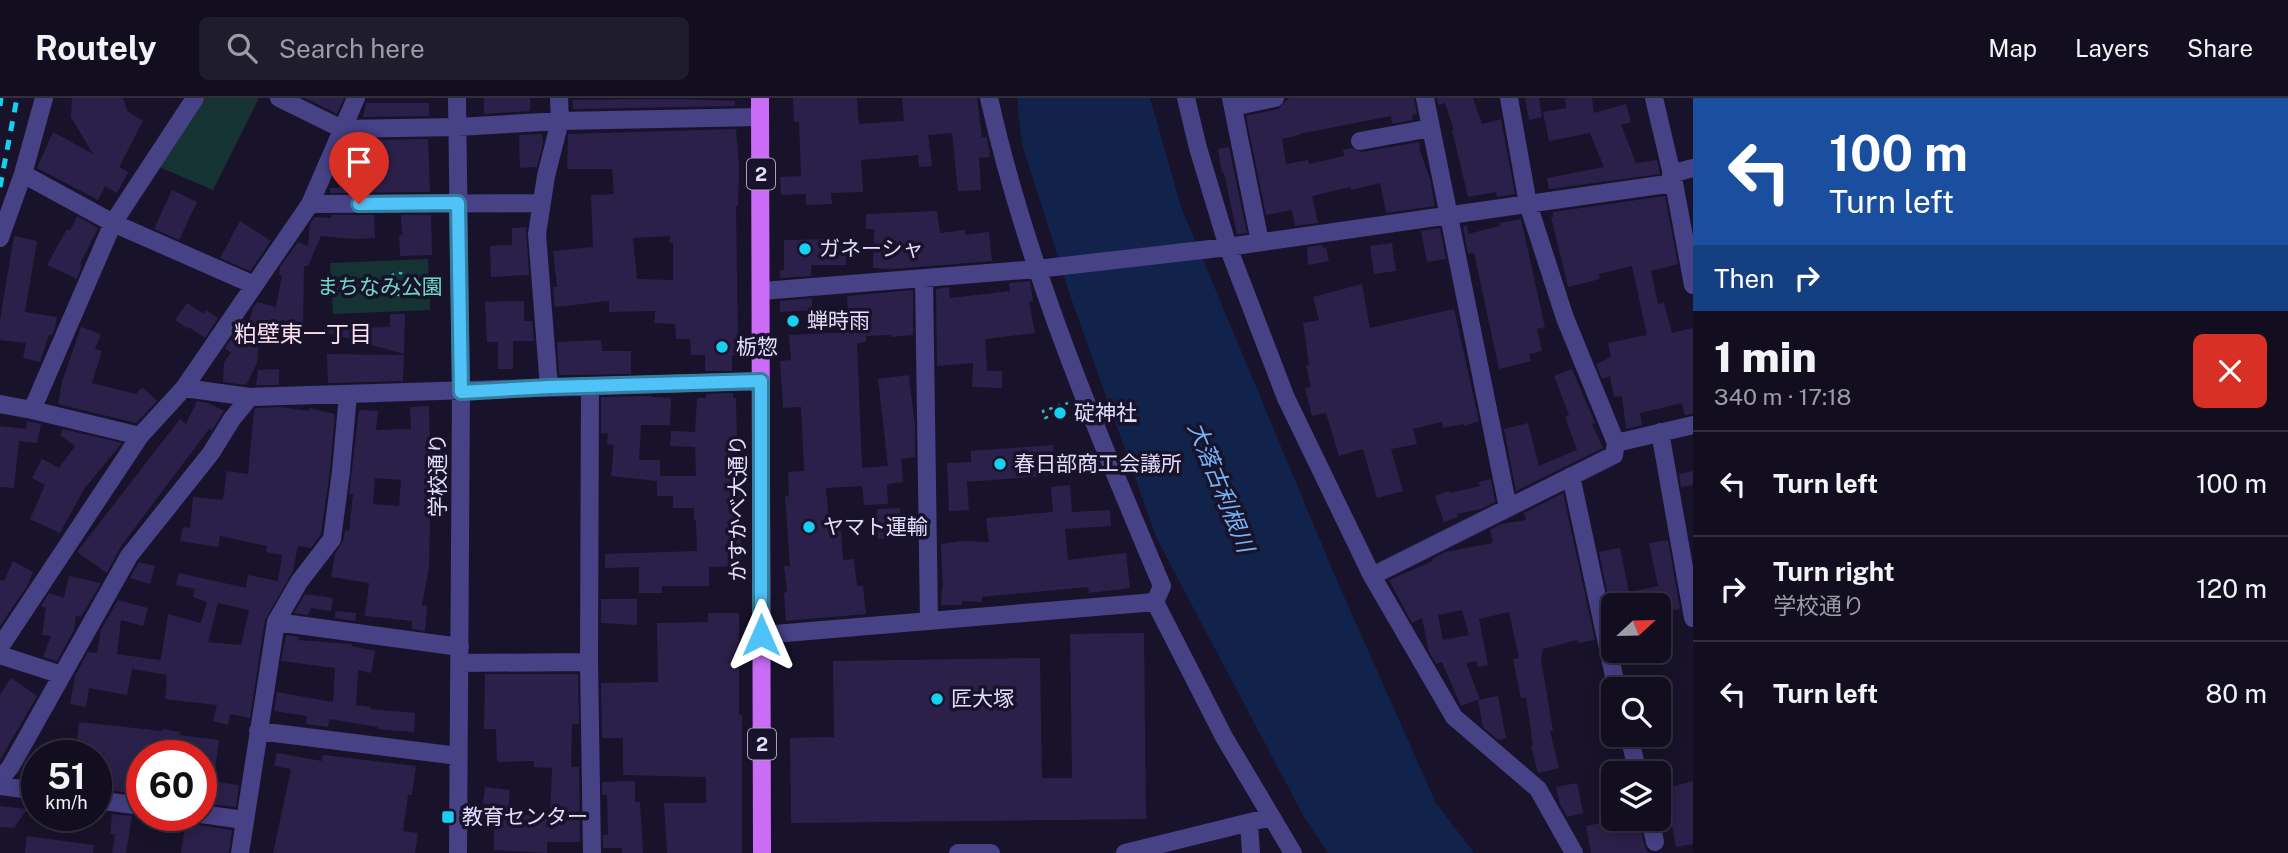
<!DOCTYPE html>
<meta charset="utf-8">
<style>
body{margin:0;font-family:"Public Sans","Noto Sans JP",sans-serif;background:#1f1c2d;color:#f1f3f6;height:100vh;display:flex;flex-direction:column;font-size:26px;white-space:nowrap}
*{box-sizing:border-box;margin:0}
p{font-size:23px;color:#9c9ca5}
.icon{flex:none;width:38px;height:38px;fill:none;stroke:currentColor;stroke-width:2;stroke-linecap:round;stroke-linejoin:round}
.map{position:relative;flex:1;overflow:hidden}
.details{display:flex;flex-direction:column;background:#120e20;width:595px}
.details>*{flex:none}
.guide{background:#1a4fa0;color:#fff;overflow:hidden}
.needle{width:46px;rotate:68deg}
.controls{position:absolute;left:1601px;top:495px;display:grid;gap:14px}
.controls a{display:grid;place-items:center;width:70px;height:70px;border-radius:10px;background:#120e20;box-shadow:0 4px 18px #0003,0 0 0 2px #312e3e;font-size:35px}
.speed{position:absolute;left:21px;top:642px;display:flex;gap:14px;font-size:35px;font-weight:700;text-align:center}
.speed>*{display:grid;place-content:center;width:91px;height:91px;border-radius:50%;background:#120e20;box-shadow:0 4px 18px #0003,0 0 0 2px #312e3e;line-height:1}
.speed small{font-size:18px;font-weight:400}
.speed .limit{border:10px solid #d22;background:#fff;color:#111}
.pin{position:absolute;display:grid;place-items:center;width:60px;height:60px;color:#fff;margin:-72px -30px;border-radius:50% 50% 50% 0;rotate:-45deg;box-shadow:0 0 7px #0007}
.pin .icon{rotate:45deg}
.me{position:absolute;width:77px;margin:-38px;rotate:0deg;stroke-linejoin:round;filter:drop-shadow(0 0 5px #0008)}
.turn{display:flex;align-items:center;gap:24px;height:147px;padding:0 21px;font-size:32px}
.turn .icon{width:91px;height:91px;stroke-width:2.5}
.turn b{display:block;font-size:49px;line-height:60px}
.then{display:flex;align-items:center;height:66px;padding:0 21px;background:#0003;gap:14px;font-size:26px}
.round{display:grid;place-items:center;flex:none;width:74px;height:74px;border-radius:10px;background:#1f1c2d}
.summary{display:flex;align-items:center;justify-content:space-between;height:119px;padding:0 21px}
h1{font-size:42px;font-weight:800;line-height:52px}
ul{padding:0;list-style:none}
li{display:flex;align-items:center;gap:21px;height:105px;padding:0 21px;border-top:2px solid #312e3e}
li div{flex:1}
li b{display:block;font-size:26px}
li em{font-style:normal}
header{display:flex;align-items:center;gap:42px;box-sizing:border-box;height:98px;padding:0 35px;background:#120e20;border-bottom:2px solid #312e3e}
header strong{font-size:33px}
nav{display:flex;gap:38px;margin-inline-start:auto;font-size:24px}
.search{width:490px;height:63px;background:#1f1c2d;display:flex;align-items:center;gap:18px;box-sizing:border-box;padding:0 24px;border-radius:10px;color:#9c9ca5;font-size:26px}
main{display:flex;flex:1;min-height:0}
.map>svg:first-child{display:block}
</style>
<header>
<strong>Routely</strong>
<div class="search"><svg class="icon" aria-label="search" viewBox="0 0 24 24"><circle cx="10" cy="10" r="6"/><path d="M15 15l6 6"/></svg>Search here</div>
<nav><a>Map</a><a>Layers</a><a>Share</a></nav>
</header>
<main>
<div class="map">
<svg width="1693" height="755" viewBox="0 0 1693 755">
<rect width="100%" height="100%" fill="#18132a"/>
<path fill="#163334" d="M199,0h60l-46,92 -56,-24z
M428,161l2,51 -97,4 -3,-51z"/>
<path fill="#11234b" d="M1017,0h133l31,109 154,369 101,227 38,50h-146l-24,-36 -147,-278 -85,-238 -50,-157z"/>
<path fill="#2b204a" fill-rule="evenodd" d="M72,0h51l4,13 16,10 -24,46 9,5 -11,21 -12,-7 -7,14 -61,-32 16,-36 40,22 -22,-37z
M305,0h39l-7,16z
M484,0h46v13l-46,3z
M793,0h64l2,26 45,-3 -2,-23h75l5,39h5l3,20 -11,1 2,32 -23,1 -6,-58 -24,2 4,31 -13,1 -1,-12 -57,5 2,32 -32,1 1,11 -26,1v-11l-25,1 -1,-18 21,-1 -2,-54h-5z
M1289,0h125l3,16 -5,1 1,5 -21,4 -1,-8 -92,18v1l-17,4 4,25 22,-4 1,4 35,-8 -1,-6 8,-2 11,4 57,-10 1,6h-1l11,31 5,27 -49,7 -6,-30 -29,7 -1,-3 -38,9 6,27 -23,3 -3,-16 -26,5 -20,-99 32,-7z
M1437,0h36l9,26 19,-5 14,75 -18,3 -1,-5 -28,5 -16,-67h2l-9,-27 -7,2z
M1525,0h14l3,19 -13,3z
M1565,0h27l2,15 32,-9 5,18 -10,3 15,38 21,-3 3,14 -111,15 -2,-11 57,-11 -14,-34 -41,8 -6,-29 23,-4z
M672,1l63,2v5l-162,3v-9z
M366,5h63v13l-66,1z
M736,31l3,36 -1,41h-2l2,132h-2v17h-4v16h-27v-16h-14l-1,-16h-14l-1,-15 -21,-1 1,-12 -46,1v-11l-54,6 -2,-20h4l-4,-36 40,-4 -2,-52 23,-1 -2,-25h-45l1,-35zM670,138v7h3v37l-36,-1 -4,-41z
M542,36l1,9 -6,24 -17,1 -1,-33z
M428,41l2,53 -100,1v-5h9l-2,-18 36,-2 -2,-28z
M1229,49l18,86 -10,1 -13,-61h-2l-4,-24z
M172,92l25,12 -18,38 -25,-11z
M1665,98l13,68 -27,7 7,33 6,-1 8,30 21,-5v86l-8,1 -3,-12 -42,10 2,12 -16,4 -4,-33 -8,1 -4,-21 -8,3 -6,-15 15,-7 -3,-14 39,-8 -15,-69 -33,8 1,5 -32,8 -17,-70h2v-5z
M937,113l3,22 25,-3v5l24,-3 3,29 -100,8 -19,-1 1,-39h-8v-15z
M331,117h43l1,23 -20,1 -34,-3 -13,30h-4l-1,60 -21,-6 -11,25 -12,-6 -2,24 -11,22 -23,-3 1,-20 7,-9 -6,-5 19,-28 5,2 4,-14 4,-6 19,5 6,-31 -3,-1 1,-8 18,-25 10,4 2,-22 5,-7 16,1z
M401,117h30l1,40 -32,1 -1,-21h3z
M77,118l21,12 -18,36 2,1 -5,14 -30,-14 20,-36 3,2z
M1521,121l24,108 -8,2 5,22 -13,3 2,7 -32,8 -25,-116 -6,1 -5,-28h4l1,8 32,-8 -1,-3z
M240,123l31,20 -21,30 -30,-13z
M526,129l3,48 -38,2 -1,-31 22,-1v-17z
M1440,130l6,31 -19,3 -6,-31z
M14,138l23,5 -12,71 32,5 -2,11 -3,7h-3l-9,27 -17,-4 3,-15 -26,-3v-20z
M846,141v26h-35v11l-31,2v-8h4v-30z
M1392,145l4,28 -22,3 -4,-28z
M1322,147l1,3 3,-1 3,14 -21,4 -1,-18z
M1030,183l3,21h-4l6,31 -50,6 2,32h15v17l-30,-1 1,-24 -36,3 -1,-77 13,-2 1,11 60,-7 -1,-8z
M1362,186l8,44 84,-19 25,112 -15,5 -1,-2 -20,4 -1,-6 -29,7 4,15 -26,5 12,42 -26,7 -14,-49 -24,7 -13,-43 -14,3 -7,-28 6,-1 -5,-22h3l-6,-42 16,-3 -6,-23z
M913,192v45l-22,2v-2l-25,1v6l-9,1 5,125 26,-2 -10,-87 31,-4 6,51v31l-14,2 2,23 -16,2 1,20 -24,1 -2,-19 -36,2 4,43h11l2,29 11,-1 3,27h6l3,28 -80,7 -2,-28 3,-1 -3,-26h6l-5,-70 4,-1 -1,-23 16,-1 -3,-64 -18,1 -3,-47 11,-1 -2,-25 60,-3 -2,-36z
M812,200v12l-32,2v-11z
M524,203v20h8l2,20h-21v28h-15v-27h-11l-2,-40z
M187,205l17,11 2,-4 12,8 -13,20 -16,-11 -1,2 -13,-9z
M390,216h15l-1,40 -79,-22v-3l65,-2z
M81,229l20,7 -6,15 7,2 -10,32 44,11 6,-7 15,14 -21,22 -78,-19 4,-22z
M601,242l1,11h29v23l-72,1 -2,-33z
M327,256l77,1 -1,26 -75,2z
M279,271v16h-23l2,-15z
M1572,271l23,54 -3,1 11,24 -87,43 -12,-62 24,-6 11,43 38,-16 -12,-33 4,-2 -15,-39z
M733,295v5h3l1,43h3l1,125 -32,1v19h-47v7h-23v-26l-34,1v-14l92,-3 -1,-31h-2v-12h-21v-12h-16v-15l-46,-5 3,-31 -7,-1 1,-11 -7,1v-37l50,-1v1l20,1 -1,27h-29l-2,35h21v16h36l-1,-29 -25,-1 1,-15 24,1 2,-34h9v-4z
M197,303l11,2 16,8 -12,19 -3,-1 -88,117 -14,27 -30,-21 103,-133 6,5z
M429,308l1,45h2l1,14h-2l-2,101 -7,40h5l-2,25 -13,-2v-8l-47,-5 4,-33 -38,-6 4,-23 8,-13 2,-11 4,1 4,-37h-4l10,-84 19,1 -2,19 35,-1 -1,-22zM375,380l26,2 -2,26 -26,-2z
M279,309l31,4 -1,-3 26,6 -5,56 -9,64 -10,14 -13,-2 -5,25 -28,49 -15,98 -20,-4 -2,11 -15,-4 4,-16 -52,-6 2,-24 -35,-6 -5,26 -38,-7 -3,19 -16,-3 5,-28 13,-24 9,1 4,-23 17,-30 30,8 -5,18 -22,-6 -4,34 42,6 2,-1 7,-45 33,9 6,-21 -14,-5 2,-8 -19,-4 3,-12 67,15 2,-13 30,6 4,-26 -16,-3 1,-6 -47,-10 -2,11 -38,-6 3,-14 7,1 3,-31 30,3 4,-29 21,3 6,-64 2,-2zM218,505l31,7 -8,35 -33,-3z
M27,323l14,3 -4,19 -18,-2 -5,47 -14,-1v-61l26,3z
M63,331l59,14 -38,46 -24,44 -30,-14 15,-34 -13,-7 10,-19 17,9 16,-22 -15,-11z
M1053,347l2,30 -88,7 2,28 -20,1 -2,-48 24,-1v-11z
M1693,373v14l-12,2 -2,-13z
M1491,381l4,23 -14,7 -24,5 1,3 -14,5 -9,-26 14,-5 1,2 30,-7 -1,-4z
M1070,387l2,27 38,-2 1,16 -46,3 3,31 58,-7 4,35 -41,5 -1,-6 -106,10v5l-20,-1v4h-21l1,-19h1l-2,-42 20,-3 28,1 -3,-24 67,-6 -2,-25z
M1563,395l32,147 -17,3 -1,-3 -34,9 -2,10 12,72h-3l9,37 -21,5 -7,-27h2l-7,-49 -5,1 -8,-39 6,-1 -10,-46 -30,7 9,46 -10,2 -1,-6 -11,2 14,36 -19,7 -19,-44 -6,2 -7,-12 -7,-34 -10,5 -23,-43 44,-19 -1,-2 13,-7 48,-9 -3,-13 11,-6 25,-4 -2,-7zM1462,512l7,25 -26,5 -5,-25z
M900,410l2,30 -24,1 -1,-30z
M1668,442l12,69 -21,4v-7h-49l-11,-54 21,-4 9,44 5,-1 24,-5 -9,-43z
M13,463l20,11 -6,14 -27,40v-46l4,1z
M139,464l16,4 -5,18 -20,-6z
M69,478l32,7 -20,34 -5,-1 -2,14 -17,31 -14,-4 8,-21 -9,-1 4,-27 -5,-2 8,-13 15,5z
M305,496l28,4 -2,13 -20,-3 -3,7 -14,-2z
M601,501h36v26l-36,-2z
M335,513l21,2 -1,8 -20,-3z
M708,515h31v102h3v138h-75l-3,-50h42v-26l-83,-2v-37h-21l-1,-55 57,-1 -1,-59 51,-1z
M1144,535l2,186 -355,4 -1,-85 44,-1 -1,-76 207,-3 2,120h30l-2,-144z
M286,537l13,2 -1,3 54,4v2l23,5 -4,22 -13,-3 -2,35 14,2v2l45,4 -1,19 -36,-3v-2l-49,-8 -1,8 -22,-3 1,-8 -33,-5 3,-19 56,10 2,-34 -54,-7z
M485,576h93l1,50h-7l-1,43h8l1,75h-33v11l-53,-3v-45l-11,-1 2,-17 25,3 -2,21h11l-1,4h32l2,-47 -18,-1v-6l-37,1 -1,-33h-12z
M11,580l26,18 -37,64v-65z
M1498,598l8,42 -8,2 -15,-13 -5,-27z
M79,624l83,9 1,-2 18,3 -1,3 39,5 -5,39h4l-1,3 22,3 -3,22 -35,-4v-47h-25l-33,-6 -5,44 -39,-5 4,-33h-28z
M277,655l45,8 1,-6 93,11 -4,29h-4l-5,36 15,2 -3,20h-142l18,-84 -17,-3z
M1662,665l9,24 22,-6v63l-17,3 -4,-21 -6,1 -10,-63z
M635,683v21h5l3,51h-21v-5h-19v-13h5l-1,-40h-5v-13z
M1577,685l6,30 -16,4 -7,-13 -4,-17z
M0,708l27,3 -13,19 -14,-1z
M112,716l20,2 -6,37h-14l3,-19h-5z
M186,721l13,6 33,5 -3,23h-48z
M1614,722v5l25,-5 5,24 4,9h-57l-5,-27z
M27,738l67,9 -1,8h-68z"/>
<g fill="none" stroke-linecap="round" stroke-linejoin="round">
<path stroke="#39b6b5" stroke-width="2.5" stroke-dasharray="3.5 5" stroke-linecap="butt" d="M388 186a11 11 0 1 1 22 0a11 11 0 1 1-22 0Z
M409,185h27
M1056,316l-11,4 -2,-7 25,-8"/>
<path stroke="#474186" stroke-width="18" d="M279,0l63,31 115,-2 103,-6 200,-4
M457,0l4,294 -3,461
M989,0c38,169 106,330 173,488l-7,16
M1186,0l12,50 30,99 58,151 86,178 82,141 84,72 36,64
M1231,0l29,144
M1425,0l83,410
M1654,0l20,85 19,102
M1233,9l42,-9
M1360,43l71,-13
M23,76l90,49 141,62
M1671,76l22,-6
M310,106l232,-1
M0,140l23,-64 21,-76
M924,181l5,342
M761,193l276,-22 191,-22 446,-64
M590,288l-1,276 3,191
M549,289l-12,-153 9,-58 14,-55 -1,-23
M184,290l66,9 511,-16
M0,306l32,6 108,26
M32,312l81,-187 82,-125
M1660,334l33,186
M1616,345l77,-18
M1571,378l46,214
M1372,478l242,-121 2,-12 -51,-125 -37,-114 -19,-106
M1155,504l69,135 69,116
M276,524l184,25
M761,537l394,-33
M0,549l140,-211 44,-48 126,-184 46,-106
M0,557l62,20
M460,565l129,-1
M258,633l200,25
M1629,637l9,39
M0,682l11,-14 118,-210 82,-103 21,-34 18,-22
M0,688l37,5
M96,702l46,6
M201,716l43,6
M1650,721l5,23
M1249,725l2,30
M240,755l36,-231 23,-40 33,-43 9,-68 7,-76
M958,755h33
M1125,755l146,-36"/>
<path stroke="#ca6cf6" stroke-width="18" d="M760,0l2,755"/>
<path stroke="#16d0f1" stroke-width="5" stroke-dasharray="10 9" stroke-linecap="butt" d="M0,8l1,-8
M0,89l17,-89"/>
</g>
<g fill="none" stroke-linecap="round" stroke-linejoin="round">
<defs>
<path id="route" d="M359,106l99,-1 3,189 88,-5 212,-6v254"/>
</defs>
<use href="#route" stroke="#337fa1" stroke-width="18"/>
<use href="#route" stroke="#4fc3f7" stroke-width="12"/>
</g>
<g fill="#16d0f1" stroke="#18132a" stroke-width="2.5">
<circle cx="805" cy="151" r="7"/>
<circle cx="793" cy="223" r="7"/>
<circle cx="722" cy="249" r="7"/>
<circle cx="1060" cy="315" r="7"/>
<circle cx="1000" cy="366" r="7"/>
<circle cx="809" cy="429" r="7"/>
<circle cx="937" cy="601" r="7"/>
<rect x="441" y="712" width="14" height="14" rx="3.5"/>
</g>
<g text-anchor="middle" stroke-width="7" stroke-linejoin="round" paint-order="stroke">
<g fill="#18132a" stroke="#a6a1be" stroke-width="2">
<rect x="747" y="60.5" width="28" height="31" rx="5"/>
<rect x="748" y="630.5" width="28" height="31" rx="5"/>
</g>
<g font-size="19" font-weight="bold" fill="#e3defd">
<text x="761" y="83">2</text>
<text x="762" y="653">2</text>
</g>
<g font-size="21" fill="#e3defd" stroke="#18132a" text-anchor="start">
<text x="819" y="158">ガネーシャ</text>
<text x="807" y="230">蝉時雨</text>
<text x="736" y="256">栃惣</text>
<text x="1074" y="322">碇神社</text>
<text x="1014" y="373">春日部商工会議所</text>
<text x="823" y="436">ヤマト運輸</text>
<text x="951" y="608">匠大塚</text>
<text x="462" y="726">教育センター</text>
</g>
<g font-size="21" fill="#6ddac5" stroke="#18132a">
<text x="380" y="196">まちなみ公園</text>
</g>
<g font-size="21" fill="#e3defd" stroke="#18132a">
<text transform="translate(438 377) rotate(-90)" y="7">学校通り</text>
<text transform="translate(738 410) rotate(-90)" y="7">かすかべ大通り</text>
</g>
<g font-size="23" fill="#fde0f1" stroke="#18132a">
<text x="303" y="244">粕壁東一丁目</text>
</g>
<g font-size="23" font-style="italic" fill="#73b3f7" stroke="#18132a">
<text transform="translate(1221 389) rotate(68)" y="8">大落古利根川</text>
</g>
</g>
</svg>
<div class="controls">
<a><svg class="needle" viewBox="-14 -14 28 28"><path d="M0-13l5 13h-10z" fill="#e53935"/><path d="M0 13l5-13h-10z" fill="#9c9ca5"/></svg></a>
<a><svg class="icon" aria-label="search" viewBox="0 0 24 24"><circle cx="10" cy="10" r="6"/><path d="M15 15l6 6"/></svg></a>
<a><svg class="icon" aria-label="layers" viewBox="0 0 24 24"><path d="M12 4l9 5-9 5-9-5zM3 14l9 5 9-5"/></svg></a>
</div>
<div class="speed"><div>51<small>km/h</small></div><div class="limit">60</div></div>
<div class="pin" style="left:359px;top:106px;background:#d93025"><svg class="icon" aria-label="arrive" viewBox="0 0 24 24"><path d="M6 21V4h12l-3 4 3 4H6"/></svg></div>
<svg class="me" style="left:761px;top:537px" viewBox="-20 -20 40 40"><path d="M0-17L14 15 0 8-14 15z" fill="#4fc3f7" stroke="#fff" stroke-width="4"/></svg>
</div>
<section class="details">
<div class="guide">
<div class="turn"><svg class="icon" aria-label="left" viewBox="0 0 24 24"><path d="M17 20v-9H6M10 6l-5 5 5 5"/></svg><div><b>100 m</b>Turn left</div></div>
<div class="then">Then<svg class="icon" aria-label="right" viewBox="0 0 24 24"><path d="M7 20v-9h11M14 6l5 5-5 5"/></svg></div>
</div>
<div class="summary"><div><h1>1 min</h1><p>340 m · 17:18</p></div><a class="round" style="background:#d93025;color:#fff"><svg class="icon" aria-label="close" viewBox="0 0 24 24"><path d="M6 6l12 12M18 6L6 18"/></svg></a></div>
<ul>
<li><svg class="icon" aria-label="left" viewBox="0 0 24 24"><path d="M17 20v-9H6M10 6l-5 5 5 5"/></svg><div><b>Turn left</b></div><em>100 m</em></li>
<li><svg class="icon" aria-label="right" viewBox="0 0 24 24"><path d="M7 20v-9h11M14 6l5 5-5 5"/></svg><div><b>Turn right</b><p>学校通り</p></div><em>120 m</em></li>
<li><svg class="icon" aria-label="left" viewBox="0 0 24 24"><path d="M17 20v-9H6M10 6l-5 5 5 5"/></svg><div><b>Turn left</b></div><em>80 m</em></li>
</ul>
</section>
</main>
